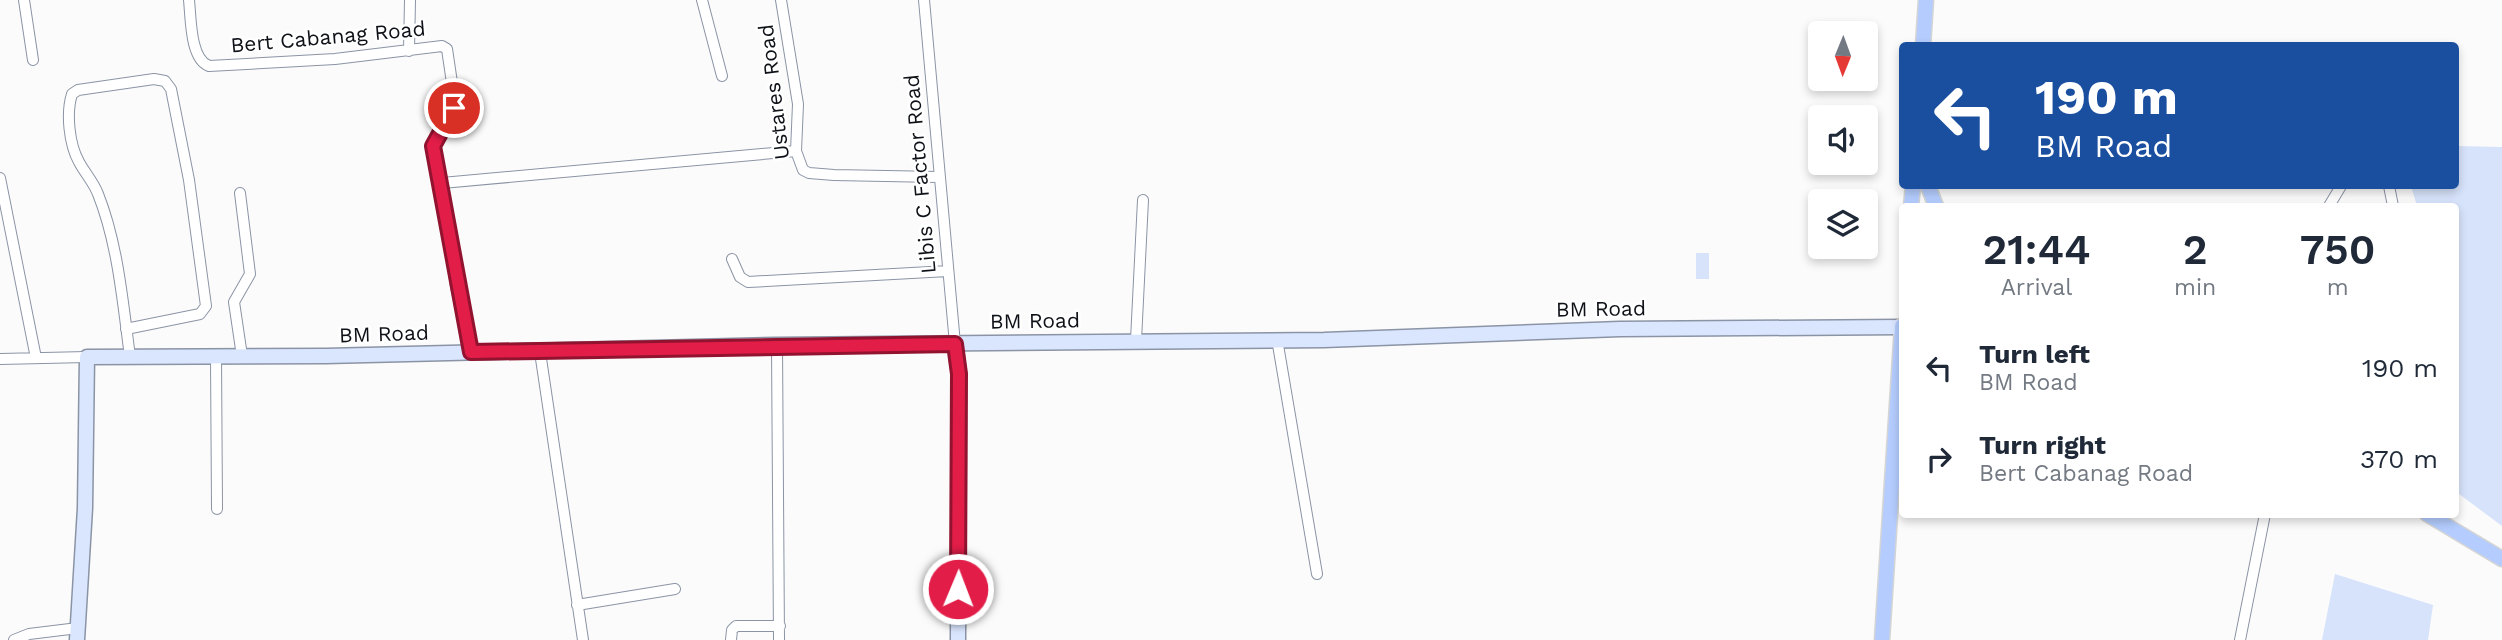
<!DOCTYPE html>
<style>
body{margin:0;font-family:"Work Sans",sans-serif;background:#f2f2f3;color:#1f2937;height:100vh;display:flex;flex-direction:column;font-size:26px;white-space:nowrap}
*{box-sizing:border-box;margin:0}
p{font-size:23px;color:#747a83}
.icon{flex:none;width:38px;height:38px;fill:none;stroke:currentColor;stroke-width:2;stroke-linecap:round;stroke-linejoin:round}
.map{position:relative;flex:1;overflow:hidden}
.details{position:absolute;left:1899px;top:203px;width:560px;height:315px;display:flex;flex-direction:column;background:#fff;border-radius:7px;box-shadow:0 4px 10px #0003}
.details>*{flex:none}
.hud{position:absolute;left:1899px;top:42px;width:560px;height:147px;border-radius:7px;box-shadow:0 4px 10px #0003;background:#1a4fa0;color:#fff;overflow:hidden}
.needle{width:46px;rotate:181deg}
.buttons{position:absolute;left:1808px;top:21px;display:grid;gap:14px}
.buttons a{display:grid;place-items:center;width:70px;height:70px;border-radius:7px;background:#fff;box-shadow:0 4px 10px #0003;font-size:35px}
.pin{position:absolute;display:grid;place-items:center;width:60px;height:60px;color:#fff;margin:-30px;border:4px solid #fff;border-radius:50%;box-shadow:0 2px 7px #0007}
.me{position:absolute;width:77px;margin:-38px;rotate:1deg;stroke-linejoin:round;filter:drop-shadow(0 0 5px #0008)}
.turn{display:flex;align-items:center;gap:24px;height:147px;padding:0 21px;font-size:32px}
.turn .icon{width:91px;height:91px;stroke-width:2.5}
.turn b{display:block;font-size:49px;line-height:60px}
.eta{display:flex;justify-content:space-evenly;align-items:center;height:119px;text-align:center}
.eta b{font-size:42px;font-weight:600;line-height:49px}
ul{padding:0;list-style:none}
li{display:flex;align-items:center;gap:21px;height:91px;padding:0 21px}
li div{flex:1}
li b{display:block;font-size:26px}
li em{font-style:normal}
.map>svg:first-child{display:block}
</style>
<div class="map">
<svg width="2502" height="640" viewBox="0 0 2502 640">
<rect width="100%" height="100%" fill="#fbfbfb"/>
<path fill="#d7e3fb" d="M2455,146l47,1v379l-47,-35v-285h-38l-6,-20h44z
M1696,253h13v26h-13z
M2335,574l98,31 -5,35h-106z"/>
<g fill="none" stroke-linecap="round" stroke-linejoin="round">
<defs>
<path id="street" d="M24,0l9,60
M189,0c2,18 1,59 20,66l126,-7 107,-13 5,3 8,54 -21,39 -1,11 9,30 14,104 15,65
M702,0l20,76
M781,0l17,104 -2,47 7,19 6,3 25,2 104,2
M924,0l31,344
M409,51l1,-51
M0,178l36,180
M442,183l354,-32
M2389,186l4,20
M240,193l10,81 -16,28 8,54
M2329,206l12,-20
M732,259l8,18 8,5 200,-11
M126,329l74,-15 6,-8 -17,-126 -18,-91 -6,-8 -11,-2 -76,11 -6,4c-6,19 -3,50 7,68 6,11 15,21 19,32 20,50 25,110 32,163
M1277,339l40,235
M1136,340l7,-140
M777,345l2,295
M540,352l43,288
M216,357l1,152
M0,359l87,-2
M577,605l98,-16
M14,640l15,-6 49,-6
M731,640l1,-10 4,-4h44
M2240,640l25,-126"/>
<path id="secondary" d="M955,344l4,30 -1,266
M77,640l8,-132 2,-151 239,-1 451,-11 547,-5 296,-11 282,-2"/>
<path id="primary" d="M1923,46l3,-46
M1928,186l8,20
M1911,206l2,-20
M2427,514l75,45
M1882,640l20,-314"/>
</defs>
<use href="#street" stroke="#8b94a5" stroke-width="12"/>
<use href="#secondary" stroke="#8b94a5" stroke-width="17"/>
<use href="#primary" stroke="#d4d4d5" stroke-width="17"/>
<use href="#street" stroke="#fff" stroke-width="10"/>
<use href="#secondary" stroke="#dae6fe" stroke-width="14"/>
<use href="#primary" stroke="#b4cdfe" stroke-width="14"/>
</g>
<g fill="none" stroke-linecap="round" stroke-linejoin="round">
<defs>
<path id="route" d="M454,108l-21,38 38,206 484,-8 4,30 -1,215"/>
</defs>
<use href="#route" stroke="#92132f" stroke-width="18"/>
<use href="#route" stroke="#e11d48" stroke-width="12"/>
</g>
<g text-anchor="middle" stroke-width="5" stroke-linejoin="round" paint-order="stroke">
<g font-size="21" fill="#0e1117" stroke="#fff">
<text transform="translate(328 37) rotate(-5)" y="7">Bert Cabanag Road</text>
<text transform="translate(774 92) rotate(-97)" y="7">Ustares Road</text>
<text transform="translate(920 174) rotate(-95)" y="7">Libis C Factor Road</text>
<text transform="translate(1601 309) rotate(-1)" y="7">BM Road</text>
<text transform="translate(1035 321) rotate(-1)" y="7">BM Road</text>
<text transform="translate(384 334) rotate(-2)" y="7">BM Road</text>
</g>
</g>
</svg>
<div class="buttons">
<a><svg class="needle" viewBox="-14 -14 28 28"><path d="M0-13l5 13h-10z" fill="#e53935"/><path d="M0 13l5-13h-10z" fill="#747a83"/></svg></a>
<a><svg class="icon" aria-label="sound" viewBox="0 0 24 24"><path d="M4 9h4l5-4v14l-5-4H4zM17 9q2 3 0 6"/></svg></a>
<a><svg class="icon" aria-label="layers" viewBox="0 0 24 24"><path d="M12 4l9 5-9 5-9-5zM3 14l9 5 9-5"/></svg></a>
</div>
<div class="pin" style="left:454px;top:108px;background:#d93025"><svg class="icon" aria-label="arrive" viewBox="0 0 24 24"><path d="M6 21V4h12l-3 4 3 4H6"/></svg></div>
<svg class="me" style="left:958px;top:589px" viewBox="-20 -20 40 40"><circle r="17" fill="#e11d48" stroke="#fff" stroke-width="3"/><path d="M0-11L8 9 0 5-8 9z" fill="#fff"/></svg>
<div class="hud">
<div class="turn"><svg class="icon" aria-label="left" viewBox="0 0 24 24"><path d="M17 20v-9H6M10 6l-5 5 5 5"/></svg><div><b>190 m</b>BM Road</div></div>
</div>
<section class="details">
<div class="eta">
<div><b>21:44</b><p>Arrival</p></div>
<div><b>2</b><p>min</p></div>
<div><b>750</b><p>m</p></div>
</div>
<ul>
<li><svg class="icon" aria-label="left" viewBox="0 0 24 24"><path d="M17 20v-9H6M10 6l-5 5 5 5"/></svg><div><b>Turn left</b><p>BM Road</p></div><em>190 m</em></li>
<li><svg class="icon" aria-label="right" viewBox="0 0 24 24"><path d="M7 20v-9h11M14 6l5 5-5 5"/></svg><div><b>Turn right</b><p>Bert Cabanag Road</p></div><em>370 m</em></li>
</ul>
</section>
</div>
